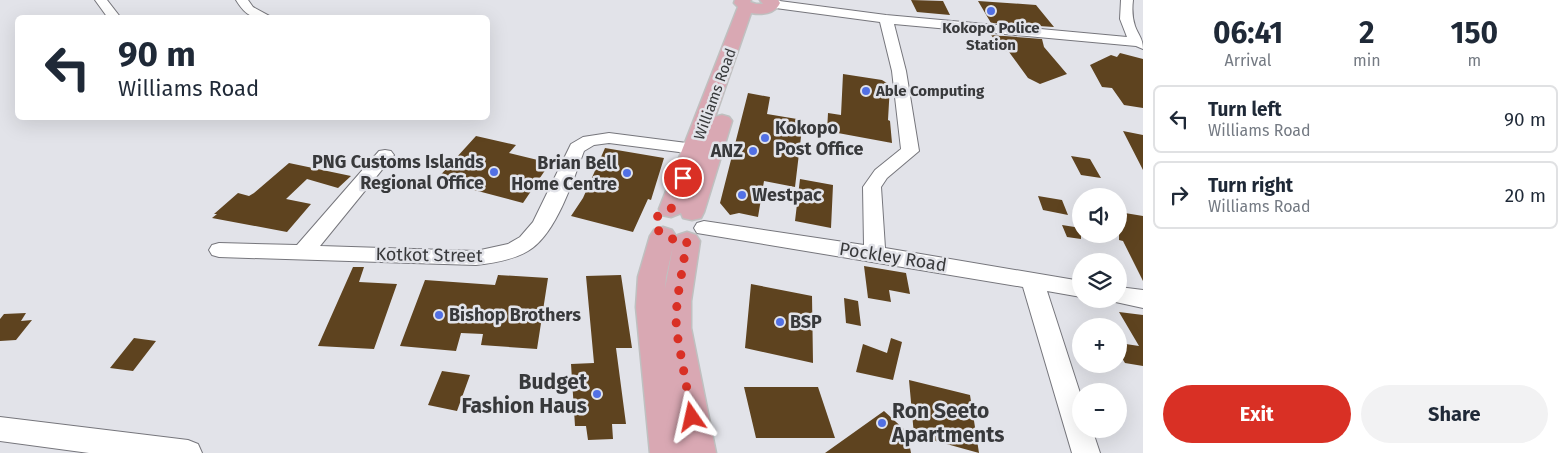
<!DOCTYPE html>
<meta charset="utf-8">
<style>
body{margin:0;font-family:"Fira Sans",sans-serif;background:#f2f2f3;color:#1f2937;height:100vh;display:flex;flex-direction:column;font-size:19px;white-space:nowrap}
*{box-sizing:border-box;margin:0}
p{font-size:16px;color:#747a83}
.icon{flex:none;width:28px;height:28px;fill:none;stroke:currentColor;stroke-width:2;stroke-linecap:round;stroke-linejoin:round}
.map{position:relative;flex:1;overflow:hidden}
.drawer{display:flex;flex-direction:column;background:#fff;width:425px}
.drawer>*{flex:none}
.hud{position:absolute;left:15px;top:15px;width:475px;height:105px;border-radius:8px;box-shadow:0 5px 20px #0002;background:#fff;color:#1f2937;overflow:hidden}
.buttons{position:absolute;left:1072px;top:188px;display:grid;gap:10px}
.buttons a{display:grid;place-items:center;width:55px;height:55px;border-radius:50%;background:#fff;box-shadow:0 5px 20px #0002;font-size:25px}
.pin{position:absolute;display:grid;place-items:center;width:42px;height:42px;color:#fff;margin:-21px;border:2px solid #fff;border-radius:50%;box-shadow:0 1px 5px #0007}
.me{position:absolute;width:55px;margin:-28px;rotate:349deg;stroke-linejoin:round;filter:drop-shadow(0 0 4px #0008)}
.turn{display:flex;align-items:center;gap:18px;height:105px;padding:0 20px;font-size:22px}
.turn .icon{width:65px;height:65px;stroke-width:2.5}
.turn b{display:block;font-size:35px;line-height:42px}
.eta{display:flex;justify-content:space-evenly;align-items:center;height:85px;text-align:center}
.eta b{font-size:30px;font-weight:700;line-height:35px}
.action{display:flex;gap:10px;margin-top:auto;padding:10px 20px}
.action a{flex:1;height:58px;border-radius:30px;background:#d93025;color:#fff;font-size:20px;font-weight:700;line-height:58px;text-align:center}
.action a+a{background:#f2f2f3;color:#1f2937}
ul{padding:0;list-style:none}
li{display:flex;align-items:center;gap:15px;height:68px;margin:0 10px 8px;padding:0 10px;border:2px solid #e0e1e3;border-radius:8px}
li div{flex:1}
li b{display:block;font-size:19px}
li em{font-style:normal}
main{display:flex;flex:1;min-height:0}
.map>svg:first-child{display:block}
</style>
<main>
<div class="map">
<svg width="1143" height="453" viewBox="0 0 1143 453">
<rect width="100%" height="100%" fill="#e2e3e9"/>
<path fill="#5e431f" d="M911,0l32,1 7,14 -33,-3z
M978,1l58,4 18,22 -63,-4z
M991,35l51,4 2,8 23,27 -27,10 -12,-6 -19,-26 -6,-1z
M1120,53l23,6v49l-19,-3 -12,-17 -10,-1 -12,-22 21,-10 6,2z
M843,74l39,6 8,5 -2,35 2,1 2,22 -65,-12 1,-18 13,2z
M748,93l22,4 -3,17 36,6 -8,67 -31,-6 -6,36 -19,-4 -9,2 -10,-12z
M1123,131l20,4v35z
M476,136l40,9 -7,8 41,10 -27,40 -87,-23z
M605,148l59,10 -13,42 -3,-1 -15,33 -62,-16 12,-18z
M1071,156l19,3 11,19 -20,-3z
M289,163l62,13 -13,12 -31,-9 -21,20 25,5 -24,28 -75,-14 5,-4h-3l24,-21 11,3 5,-3z
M800,179l33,6 -2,43 -36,-7z
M1038,196l24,4 6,15 -25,-5z
M1119,212l24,4v65l-20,-40 -4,-1z
M1062,225l19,3v11l-14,-2z
M864,266l42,7 4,21 -21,-4 2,12 -23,-4z
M353,267h11l-5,15 38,2 -23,65 -56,-3z
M498,275l50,3 -11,71 -56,-4 2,-11 -22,-1 -5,18 -56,-5 25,-66 70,5z
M621,275l11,73h-16l10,76h-14l1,15 -25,1 -2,-14h-11l-4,-62 23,-1 -8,-87z
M751,284l61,12 1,67 -68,-15z
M844,298l14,3 3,25 -15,-3z
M1119,312l24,3v51l-18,-3 -6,-10v-10l20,3z
M26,313l-5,8 11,-1 -16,20 -16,1v-22l4,-5z
M134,338l22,3 -23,30 -23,-3z
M891,338l11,4 -9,38 -37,-8 7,-28 24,9z
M442,371l28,4 -13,36 -29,-6z
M909,380l61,15 9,58 -65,-18z
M744,387h74l17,51h-79z
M884,411l23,21 4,21h-86z"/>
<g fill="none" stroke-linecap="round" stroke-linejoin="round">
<defs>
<path id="minor" d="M95,0h12l14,18h-13z
M236,0h12l5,7 20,11c-20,0 -26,0 -37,-18z
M772,0l114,15 241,22 -7,-18 1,-19h12c-1,9 -1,17 2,26 3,9 8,12 8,23l-7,-3 -242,-22 12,47 13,80 -32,27 -6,9 4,61 196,33v16l-34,-6 34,105v33h11l8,24h-28l-49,-166 -326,-54 -3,-5 3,-5 7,-2 160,24 -1,-58 12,-17 26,-21 -9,-78 -12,-49 -112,-15 -2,-3z
M609,133l101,13 6,1 3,4 -3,4 -6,1 -101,-13 -15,2 -10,6c-11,29 -28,84 -56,100 -15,9 -35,12 -52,14l-257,-8 -7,-2 -3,-5 3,-5 7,-2 78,2 82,-94 6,-1 6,1 3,4 -74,91 156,5 32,-7 12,-7 13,-15 38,-78 12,-7z
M1119,287l24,3v18l-32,-7 -1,-2h9z
M0,417l188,23 10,4 4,9h-113l-89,-12z"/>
<path id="major" d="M735,0h16l-1,2 6,2h7l-3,-4h18l2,3c-5,11 -18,12 -29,10l-36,104 7,-2 7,2 3,4 -28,91 -3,6 -9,2 -9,-2 -2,-5 -10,4 -9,-2 -3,-6 79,-202 -4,-4z
M663,227l9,3 4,6 -1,4 3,-5 9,-3 9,3 4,6 -9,60v27l25,125h-66l-14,-146 2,-30 12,-41 4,-6zM673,246l-8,43 1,-12z"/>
</defs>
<use href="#minor" stroke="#76767c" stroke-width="2"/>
<use href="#major" stroke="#bfc0c0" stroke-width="3"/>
<use href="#minor" fill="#fff" fill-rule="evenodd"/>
<use href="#major" fill="#d9a8b3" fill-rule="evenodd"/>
</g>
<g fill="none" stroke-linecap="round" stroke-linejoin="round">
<path stroke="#d93025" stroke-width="9" stroke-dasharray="0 16.2" d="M683,178l-12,31c-34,11 -7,33 16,32l-10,60 -1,27 16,89"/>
</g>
<g fill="#5270e4" stroke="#e2e3e9" stroke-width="2">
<circle cx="991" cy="11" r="5"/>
<circle cx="866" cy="91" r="5"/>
<circle cx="765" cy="138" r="5"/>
<circle cx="753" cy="151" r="5"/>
<circle cx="494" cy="172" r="5"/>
<circle cx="627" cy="173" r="5"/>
<circle cx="742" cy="195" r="5"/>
<circle cx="439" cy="315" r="5"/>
<circle cx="780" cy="322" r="5"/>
<circle cx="597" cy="394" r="5"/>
<circle cx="882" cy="423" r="5"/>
</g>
<g text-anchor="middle" stroke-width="5" stroke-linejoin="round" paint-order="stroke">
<g font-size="15" font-weight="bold" fill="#38393b" stroke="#e2e3e9">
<text x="991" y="33">Kokopo Police<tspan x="991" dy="17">Station</tspan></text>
<text x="876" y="96" text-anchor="start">Able Computing</text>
</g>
<g font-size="15" fill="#38393b" stroke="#e2e3e9">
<text transform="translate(715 94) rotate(-70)" y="5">Williams Road</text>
</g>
<g font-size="18" font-weight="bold" fill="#38393b" stroke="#e2e3e9" text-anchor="start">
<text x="775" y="134">Kokopo<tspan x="775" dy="21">Post Office</tspan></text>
<text x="743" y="157" text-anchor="end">ANZ</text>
<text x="484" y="168" text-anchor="end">PNG Customs Islands<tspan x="484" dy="21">Regional Office</tspan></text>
<text x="617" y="169" text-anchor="end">Brian Bell<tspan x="617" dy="21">Home Centre</tspan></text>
<text x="752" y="201">Westpac</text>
<text x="449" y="321">Bishop Brothers</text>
<text x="790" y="328">BSP</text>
</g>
<g font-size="18" fill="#38393b" stroke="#e2e3e9">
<text transform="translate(429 255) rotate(1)" y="6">Kotkot Street</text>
<text transform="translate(893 257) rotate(9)" y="6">Pockley Road</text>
</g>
<g font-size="21" font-weight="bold" fill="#38393b" stroke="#e2e3e9" text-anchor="end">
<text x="587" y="389">Budget<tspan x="587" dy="24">Fashion Haus</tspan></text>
<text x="892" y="418" text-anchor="start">Ron Seeto<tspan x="892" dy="24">Apartments</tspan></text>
</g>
</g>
</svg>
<div class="buttons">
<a><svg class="icon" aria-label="sound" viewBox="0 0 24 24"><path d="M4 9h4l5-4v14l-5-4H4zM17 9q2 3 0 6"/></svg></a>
<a><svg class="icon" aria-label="layers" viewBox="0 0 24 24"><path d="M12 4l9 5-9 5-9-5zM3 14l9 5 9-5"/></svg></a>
<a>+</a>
<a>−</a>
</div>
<div class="pin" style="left:683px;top:178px;background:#d93025"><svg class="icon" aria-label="arrive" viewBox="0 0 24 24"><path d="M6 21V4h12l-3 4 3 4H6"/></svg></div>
<svg class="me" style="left:692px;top:417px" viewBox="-20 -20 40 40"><path d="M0-17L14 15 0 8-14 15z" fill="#d93025" stroke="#fff" stroke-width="4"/></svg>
<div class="hud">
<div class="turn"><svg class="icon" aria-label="left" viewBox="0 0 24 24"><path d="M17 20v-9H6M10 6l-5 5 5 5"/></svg><div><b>90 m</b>Williams Road</div></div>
</div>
</div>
<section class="drawer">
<div class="eta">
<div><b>06:41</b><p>Arrival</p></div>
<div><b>2</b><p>min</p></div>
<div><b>150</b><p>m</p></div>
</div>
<ul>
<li><svg class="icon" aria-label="left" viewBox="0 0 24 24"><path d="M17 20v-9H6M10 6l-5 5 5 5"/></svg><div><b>Turn left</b><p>Williams Road</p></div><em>90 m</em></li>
<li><svg class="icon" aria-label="right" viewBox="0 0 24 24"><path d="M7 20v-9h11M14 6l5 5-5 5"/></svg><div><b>Turn right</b><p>Williams Road</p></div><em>20 m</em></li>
</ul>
<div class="action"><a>Exit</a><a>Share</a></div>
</section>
</main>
